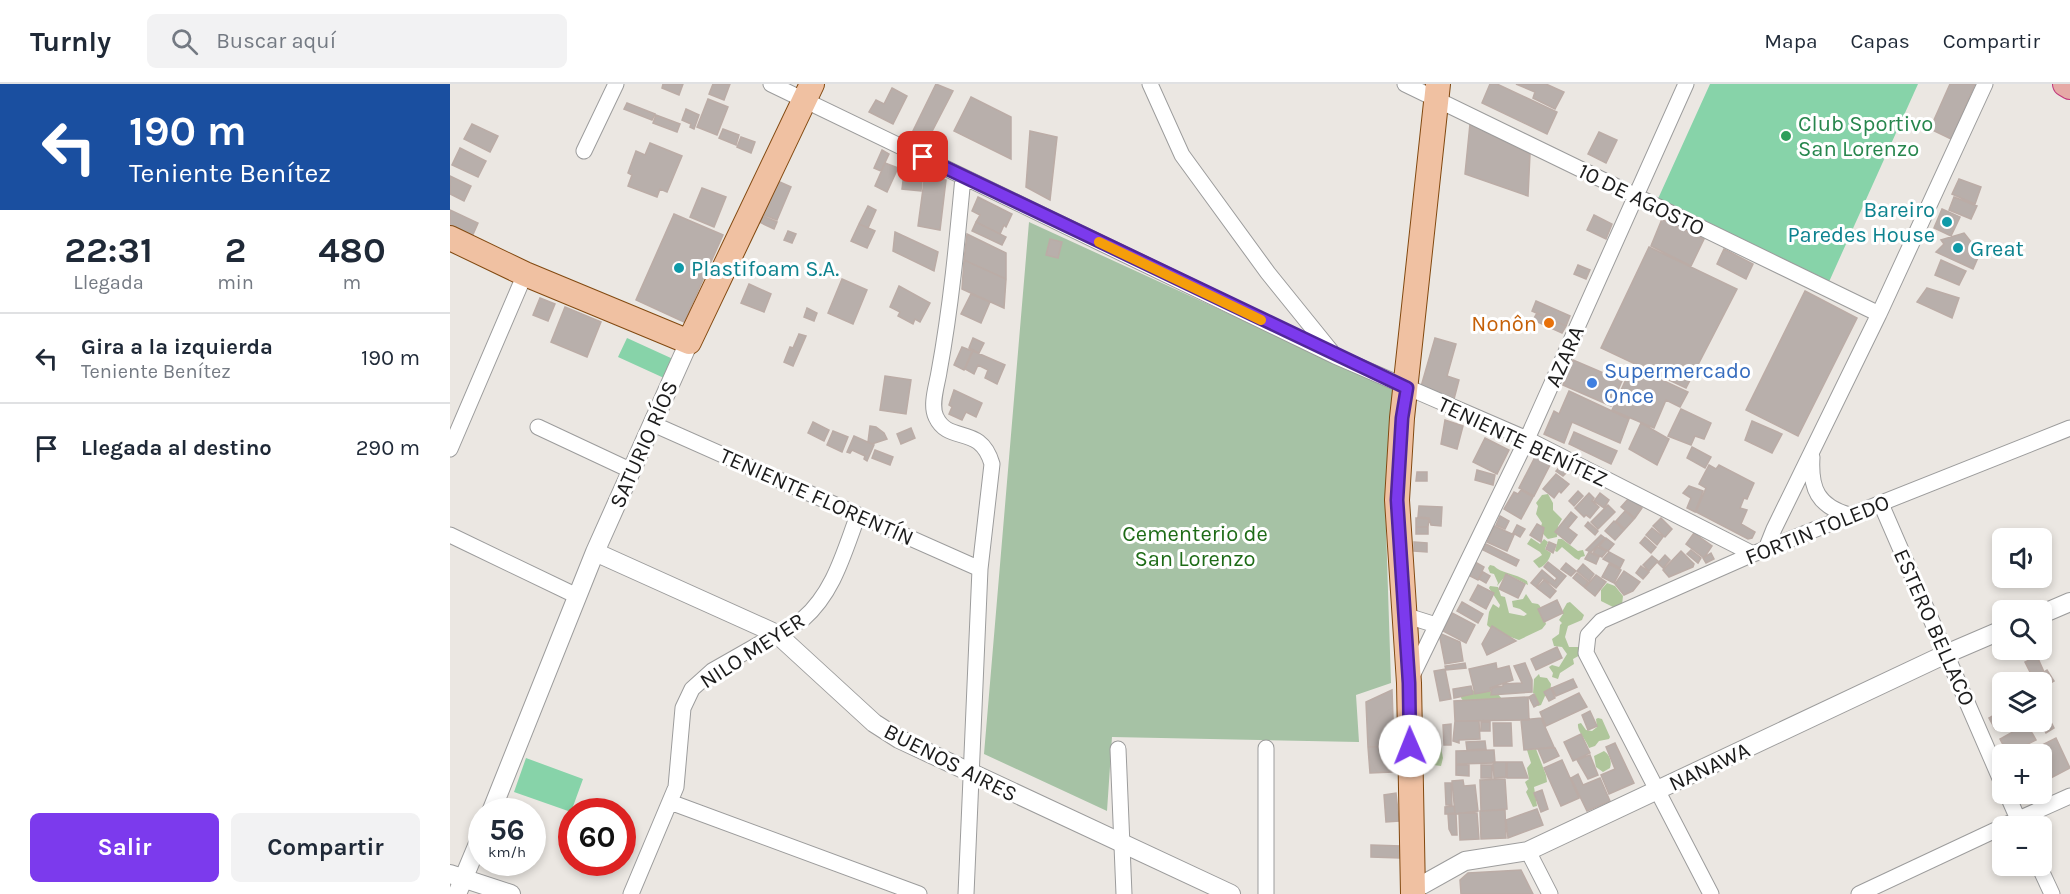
<!DOCTYPE html>
<html lang="es">
<meta charset="utf-8">
<style>
body{margin:0;font-family:Karla,sans-serif;background:#f2f2f3;color:#1f2937;height:100vh;display:flex;flex-direction:column;font-size:22px;white-space:nowrap}
*{box-sizing:border-box;margin:0}
p{font-size:20px;color:#747a83}
.icon{flex:none;width:33px;height:33px;fill:none;stroke:currentColor;stroke-width:2;stroke-linecap:round;stroke-linejoin:round}
.map{position:relative;flex:1;overflow:hidden}
.sheet{display:flex;flex-direction:column;background:#fff;width:450px}
.sheet>*{flex:none}
.hud{background:#1a4fa0;color:#fff;overflow:hidden}
.buttons{position:absolute;left:1542px;top:444px;display:grid;gap:12px}
.buttons a{display:grid;place-items:center;width:60px;height:60px;border-radius:9px;background:#fff;box-shadow:0 3px 9px #0003;font-size:30px}
.speed{position:absolute;left:18px;top:714px;display:flex;gap:12px;font-size:30px;font-weight:700;text-align:center}
.speed>*{display:grid;place-content:center;width:78px;height:78px;border-radius:50%;background:#fff;box-shadow:0 3px 9px #0003;line-height:1}
.speed small{font-size:15px;font-weight:400}
.speed .limit{border:9px solid #d22;background:#fff;color:#111}
.pin{position:absolute;display:grid;place-items:center;width:51px;height:51px;color:#fff;margin:-26px;border-radius:12px;box-shadow:0 3px 9px #0006}
.me{position:absolute;width:66px;margin:-33px;rotate:359deg;stroke-linejoin:round;filter:drop-shadow(0 0 4px #0008)}
.turn{display:flex;align-items:center;gap:21px;height:126px;padding:0 30px;font-size:27px}
.turn .icon{width:78px;height:78px;stroke-width:2.5}
.turn b{display:block;font-size:42px;line-height:51px}
.eta{display:flex;justify-content:space-evenly;align-items:center;height:102px;text-align:center}
.eta b{font-size:36px;font-weight:700;line-height:42px}
.cta{display:flex;gap:12px;margin-top:auto;padding:12px 30px}
.cta a{flex:1;height:69px;border-radius:9px;background:#7c3aed;color:#fff;font-size:24px;font-weight:700;line-height:69px;text-align:center}
.cta a+a{background:#f2f2f3;color:#1f2937}
ul{padding:0;list-style:none}
li{display:flex;align-items:center;gap:18px;height:90px;padding:0 30px;border-top:2px solid #e0e1e3}
li div{flex:1}
li b{display:block;font-size:22px}
li em{font-style:normal}
header{display:flex;align-items:center;gap:36px;box-sizing:border-box;height:84px;padding:0 30px;background:#fff;border-bottom:2px solid #e0e1e3}
header strong{font-size:28px}
nav{display:flex;gap:33px;margin-inline-start:auto;font-size:21px}
.search{width:420px;height:54px;background:#f2f2f3;display:flex;align-items:center;gap:15px;box-sizing:border-box;padding:0 21px;border-radius:9px;color:#747a83;font-size:22px}
main{display:flex;flex:1;min-height:0}
.map>svg:first-child{display:block}
</style>
<header>
<strong>Turnly</strong>
<div class="search"><svg class="icon" aria-label="search" viewBox="0 0 24 24"><circle cx="10" cy="10" r="6"/><path d="M15 15l6 6"/></svg>Buscar aquí</div>
<nav><a>Mapa</a><a>Capas</a><a>Compartir</a></nav>
</header>
<main>
<section class="sheet">
<div class="hud">
<div class="turn"><svg class="icon" aria-label="left" viewBox="0 0 24 24"><path d="M17 20v-9H6M10 6l-5 5 5 5"/></svg><div><b>190 m</b>Teniente Benítez</div></div>
</div>
<div class="eta">
<div><b>22:31</b><p>Llegada</p></div>
<div><b>2</b><p>min</p></div>
<div><b>480</b><p>m</p></div>
</div>
<ul>
<li><svg class="icon" aria-label="left" viewBox="0 0 24 24"><path d="M17 20v-9H6M10 6l-5 5 5 5"/></svg><div><b>Gira a la izquierda</b><p>Teniente Benítez</p></div><em>190 m</em></li>
<li><svg class="icon" aria-label="arrive" viewBox="0 0 24 24"><path d="M6 21V4h12l-3 4 3 4H6"/></svg><div><b>Llegada al destino</b></div><em>290 m</em></li>
</ul>
<div class="cta"><a>Salir</a><a>Compartir</a></div>
</section>
<div class="map">
<svg width="1620" height="810" viewBox="0 0 1620 810">
<rect width="100%" height="100%" fill="#ebe7e2"/>
<path fill="#afc69b" d="M1098,410l5,9v7l9,9 -4,7 -1,11 -9,2c-5,-5 -9,-8 -6,-16l-6,-9 2,-8 -2,-3 6,-8z
M1081,454l9,6 4,-5 4,3 -3,7 6,4c-1,6 -6,13 -12,15l-6,-7 9,-6 -2,-3 -13,-8z
M1108,455h4l16,12 5,-1 2,6 -4,1 -2,3 -4,-2 -13,-11 -5,5 -2,-1z
M1040,481l4,1c6,7 23,8 33,15l1,4 -21,-11 -10,12 1,-3 -4,-9 -4,-1 -2,-5z
M1157,499l8,3 8,10 -1,9 -9,2 -12,-6v-11z
M1040,502l8,1 3,9 4,1 4,16 15,3 3,-2 -7,-5 -7,-2 -1,-6 11,-2 3,-5 6,9 6,1 2,2 6,18 -4,5 -23,11c-8,-3 -27,-9 -32,-15l2,-13 4,-8 6,4 1,-3 -11,-17z
M1120,518l14,13 -2,5 -14,6 -3,11 4,10h12l1,7 -9,5 1,5 -14,9 -2,6 -6,-2 1,-4 -4,-6 3,-2 7,2 8,-13 -5,-7 -8,-1 -2,-7 7,-5 1,-9 2,-2 -3,-3 4,-6v-4l4,-7z
M1089,590l1,3 7,1 4,6 -1,9 -5,3 -4,9 -3,1 -3,-2v-10l-2,-1 1,-14z
M1016,606l30,2 7,8 -39,2 -3,-4 1,-6z
M1148,634l4,1 8,18 -1,2 -10,2 -4,5 -6,2c-3,-9 -12,-16 -11,-24l3,-1 5,7 6,1 5,-4 -1,-8z
M981,658l10,5 2,11 -2,8 -15,-2 -3,-7 1,-11z
M1086,665l10,26 1,7 -13,5 3,19 -4,1 -7,-15 2,-3 -3,-7 4,-3 -2,-11 4,-5 -4,-13z
M1154,667c6,4 8,11 6,17l-7,4 -7,-5 -2,-11z"/>
<path fill="#a6c2a5" d="M579,138l364,167 -8,109 6,185 -35,12 3,47 -247,-5 -5,74 -123,-57z"/>
<path fill="#87d3a9" d="M1260,0h208l-90,200 -171,-83z
M177,254l46,21 -9,19 -46,-21z
M76,674l57,21 -12,33 -57,-20z"/>
<path fill="#b8afab" stroke="#bbaca6" stroke-width="1.5" d="M213,0h20l-4,11 -17,-7z
M263,0h17l-6,16 -15,-6z
M486,0l17,7 -27,52 -15,-8z
M1040,0h7l60,28 -10,22 -65,-31z
M1066,0h30l18,8 -9,17 -22,-11 2,-6z
M1500,0h25l-24,55 -21,-10z
M442,4l15,8 -14,28 -24,-12 7,-12 8,4z
M521,13l40,20v42l-57,-28z
M258,15l20,8 -11,28 -20,-8z
M177,19l28,11 -3,6 -28,-11z
M236,25l13,6 -5,14 -4,-2 1,-3 -9,-4z
M206,31l24,9 -3,8 -24,-9z
M22,40l26,12 -8,16 -26,-13z
M1020,40l60,30 -2,42 -63,-22z
M273,45l16,6 -3,10 -17,-7z
M580,47l27,6 -7,63 -24,-13z
M1149,48l18,8 -11,23 -18,-9z
M291,53l14,5 -4,11 -14,-6z
M200,59l32,13 -15,36 -7,-3 -3,8 -29,-11 4,-11 -4,-2 8,-22 9,4z
M10,64l26,13 -8,16 -26,-12z
M432,66l7,4 -8,17 -7,-3z
M435,79l13,5 -11,24 -12,-6z
M455,81l18,7 -2,19 -19,-2z
M475,90l21,6 -6,50 -22,-4z
M0,92l21,10 -7,15 -14,-7z
M323,95l18,8 -14,33 -18,-7z
M1509,95l22,8 -6,17 -23,-10z
M252,104l24,9 -12,30 -24,-10z
M528,113l34,17 -6,13 -2,-2 -4,9 -24,-12 4,-7 -8,-4z
M1504,113l23,9 -6,13 -22,-9z
M418,122l8,4 -8,18 -9,-4z
M1492,125l18,8 -9,19 -17,-8z
M0,126l28,13 -7,16 -21,-10z
M224,130l49,21 -39,87 -48,-22z
M310,131l17,7 -3,7 -17,-8z
M1144,131l18,9 -6,15 -19,-9z
M1212,135l42,20 -13,27 -40,-20z
M526,138l30,15 -4,8 -30,-14z
M409,140l16,7 -8,17 -16,-7z
M338,147l8,3 -4,9 -8,-3z
M445,148l43,20 -4,19 -41,-20z
M1514,149l16,20 -7,16 -37,-17 8,-8 -3,-4z
M517,150l39,19v26l-42,-19z
M600,155l12,3 -4,16 -12,-3z
M1199,163l88,42 -51,99 -85,-40z
M1274,165l29,15 -7,15 -29,-15z
M514,176l42,19 -2,29 -42,-19z
M1491,176l25,11 -7,14 -24,-10z
M1128,181l12,5 -4,9 -12,-5z
M392,195l25,11 -14,34 -25,-11z
M299,200l22,10 -7,18 -23,-9z
M449,202l31,17 -10,19 -5,-3 -2,5 -15,-8 2,-4 -10,-5z
M1477,204l32,10 -7,20 -35,-16z
M1355,207l52,27 -59,118 -52,-26z
M521,210l19,8 -9,21 -20,-9z
M90,214l15,6 -7,17 -15,-6z
M1086,217l34,15 -4,10 -34,-15z
M115,223l36,15 -14,35 -36,-15z
M357,224l10,5 -3,8 -10,-4z
M1087,229l29,13 -4,7 -29,-13z
M349,250l7,2 -13,30 -9,-4 6,-15 3,1z
M523,254l11,5 -5,10 -10,-5z
M985,254l21,6 -9,32 12,4 -5,19 -34,-9z
M512,263l10,4 -8,19 -10,-5z
M523,267l32,14 -8,19 -12,-6 3,-8 -10,-5 -4,9 -9,-5z
M1123,276l49,21 -11,25 -48,-21z
M1182,282l56,26 -8,15 -14,-7 -12,28 -42,-18z
M435,292l26,4 -5,34 -26,-4z
M504,306l28,13 -6,14 -10,-5 -4,8 -13,-6 3,-7 -3,-2z
M1119,307l60,28 -9,24 -48,-21 -8,21 -20,-9 10,-23 5,3z
M1231,325l30,14 -7,16 -9,-3 -4,9 -23,-9z
M995,336l18,6 -6,23 -16,-5z
M1302,337l30,13 -10,19 -27,-13z
M363,338l16,8 -5,11 -16,-8z
M1191,339l28,16 -12,26 -28,-16z
M420,342l6,1 8,6 3,6 -15,5 -4,-2z
M461,344l4,10 -14,6 -4,-10z
M383,347l15,6 -6,15 -15,-7z
M1124,348l43,19 -6,13 -42,-20z
M404,352l20,9 -7,16 -3,-2 1,-3 -13,-6 -2,3 -3,-1z
M1035,354l24,12 -12,24 -24,-12z
M1242,363l19,10 -6,11 -18,-10z
M425,366l18,7 -3,8 -18,-7z
M1086,371l15,8 -17,33 -15,-8z
M1112,380l7,6 -6,6 -7,-5z
M1259,381l7,4 3,-4 35,18 -7,16 -3,-1 -4,10 7,2 -6,14 14,8 -3,6 -4,1 -52,-27 10,-24 -7,-4z
M1027,386l18,5 -2,10 -18,-5z
M967,388h10v9h-11z
M1106,390l13,10 -8,9 -2,-2 -5,7 -11,-9z
M1239,402l14,5 -8,21 -8,-4 4,-10 -8,-5z
M1071,406l12,7 -12,22 -17,-10 10,-17 4,2z
M1128,407l5,5 -9,10 -5,-5z
M1139,409l5,5 -2,3 7,6 -9,11 -4,-3 -2,2 -9,-9z
M1150,409l9,7 -5,8 -10,-7z
M1179,414l13,10 -7,10 -14,-11z
M1158,421l7,7 -17,17 -7,-7z
M969,422l23,1 -1,19 -10,-1 -2,-7 -11,-1z
M1175,427l9,8 -9,10 -9,-8z
M1121,428l6,5 -9,11 9,7 -7,9 -15,-12z
M1050,432l9,5 -4,8 -9,-4z
M966,434l13,1 -1,8h-12z
M1211,434l11,11 -7,8 -12,-11z
M1164,437l10,9 -9,10 -10,-9z
M1138,438l10,9 -3,4 -10,-9z
M1087,440l7,4 -3,14 -11,-7z
M1067,441l8,4 -5,8 -7,-4z
M1044,442l20,9 -7,16 -20,-9z
M966,443h12v7h-12z
M1202,444l11,9 -6,8 -11,-10z
M1244,449l18,13 -8,12 -18,-14z
M1151,451l4,3 -14,14 -5,-2z
M1195,453l11,10 -5,6 -11,-10z
M1156,454l8,6 -6,7 -9,-5z
M964,458l13,1v9l-13,-1z
M1099,458l7,3 -3,8 -7,-4z
M1036,460l33,16 -3,6 -33,-16z
M1147,463l10,4 -5,6 -9,-4z
M1241,466l10,8 -3,5 -11,-9z
M1231,467l13,13 -1,3 -24,10 -6,-7z
M1139,468l10,5 -3,7 -11,-5z
M1159,468l15,8 -4,8 -17,-9z
M1261,469l3,6 -8,4 -3,-5z
M1215,471l5,5 -7,8 -5,-5z
M1202,472l6,5 -9,10 -6,-6z
M1025,478l9,5 -6,13 -10,-5z
M1098,478l18,14 -10,12 -13,-10 -7,9 -5,-4 11,-13 13,11 2,-3 -13,-11z
M1116,479l10,8 -5,5 -10,-7z
M1133,480l11,10 -5,7 -12,-10z
M1159,480l12,6 -7,13 -12,-6z
M1191,482l8,6 -6,7 -7,-6z
M1174,487l16,11 -7,9 -9,4 -9,-11z
M1033,488l7,4 -4,7 -7,-4z
M1127,489l11,9 -4,5 -11,-9z
M1056,490l19,10 -7,14 -19,-9z
M1146,491l10,7 -11,14 -10,-8z
M1094,496l12,11 -6,7 -13,-10z
M1028,501l16,8 -8,16 -16,-9z
M1107,516l6,13 -19,9 -6,-13z
M1012,518l21,12 -5,9 -21,-12z
M1002,529l23,12 -9,18 -23,-12z
M1042,542l24,15 -29,14 -5,-11z
M989,549l21,9 3,19 -18,3z
M1107,563l5,11 -26,12 -5,-11z
M1587,572l7,16 3,-2 7,11 -12,7v-6h-7l-10,-20z
M1015,579l1,5 -20,2 -1,-4z
M1046,579l1,6 12,-3 4,14 -23,8 1,3 -16,3 -6,-25z
M1075,579l7,17v12l-41,3 1,-7 11,-2v-2l19,-1 -8,-17z
M995,585l6,30 -11,2 -6,-30z
M1123,595l4,8 -21,9 -4,-8z
M1021,602l2,8 -19,4 -1,-9z
M1101,604l4,10 -6,3 -5,-9z
M942,606l2,56 -26,1 -2,-45z
M1129,609l8,14 -41,19 -6,-14z
M1084,610l5,10 -5,3 -5,-10z
M1078,613l1,23 -74,1 -1,-20z
M1140,627l7,15 -9,4 -6,-15z
M1551,627l1,11h13l-6,3 -2,-2 -12,6 -6,-11z
M1091,634l13,29 -30,3 -3,-30z
M1599,634l5,10 -8,5 -5,-10z
M1005,637h24l1,18 -21,1v3l-6,-2z
M1031,638h9v9h-9z
M1043,639h18l1,23h-18z
M1001,640v21h-7l-1,-20z
M1577,640l9,16 -28,14 -8,-15z
M1131,650l9,19 -17,8 -9,-19z
M1606,654l14,30 -23,12 -5,-10v-16h-18z
M1035,657l1,8 -19,1 -1,-8z
M1165,659l19,40 -25,11 -8,-19 14,-6 -9,-22z
M941,662l2,26 -23,1 -2,-26z
M1105,664l4,8 -15,7 -6,-14z
M1044,666l1,13 -39,1v-13z
M1140,671l8,20 -10,4 -11,-19z
M1112,676l17,38 -18,8 -17,-38z
M1043,678h13v15l-12,1z
M1057,678h15l6,16h-21z
M1006,681h13v11l-13,-1z
M1031,681h11v13h-11z
M1128,690l5,11 17,-7 10,23 -23,10 -16,-33z
M1055,695l2,30 -26,2 -1,-31z
M1013,696l1,6 11,-1 3,26 -23,3 -3,-33z
M995,699h6l1,22h-6z
M1092,706l6,19 -7,3 -7,-19z
M946,709l3,28 -13,1 -2,-27z
M1004,722l1,7 -10,1v-7z
M1087,725l6,16 -35,13 -2,-18z
M1055,726l1,28 -25,1 -1,-28z
M1009,729h18l2,26 -19,1z
M998,730h8l1,21h-5l-3,-6z
M921,761l30,1 -1,12 -29,-1z
M1071,786l12,24h-72l-1,-14 8,-7z"/>
<g fill="none" stroke-linecap="round" stroke-linejoin="round">
<defs>
<path id="minor" d="M321,0l564,272 192,83 226,115
M700,0l32,71 86,118 63,78
M955,0l474,230
M134,67l32,-67
M513,93c-6,65 -12,130 -24,195 -2,13 -9,33 -3,45 13,28 44,6 56,47l-12,105 -14,325
M203,340l327,145
M88,343l94,44
M0,365l75,-175
M1362,373c-2,32 6,49 37,58
M1431,420l121,279
M0,451l127,61
M1316,465l8,-20 105,-215 106,-230
M954,531l32,10
M961,594l116,-239 159,-355
M816,664v146
M668,665l6,145
M1557,710l14,32
M220,718l249,92
M1553,742l67,-30
M1078,767l22,43
M1589,782l13,28
M181,810l45,-107 7,-79 9,-19 20,-18 91,-52c31,-27 41,-67 55,-104
M1261,810l-125,-241 2,-18 13,-14 152,-67 317,-126
M1409,810l143,-67"/>
<path id="tertiary" d="M145,468l182,82 97,89 25,16 332,155
M1592,530l28,-12
M41,728l104,-260 94,-210
M0,790l61,20
M963,806l52,-29 63,-10 418,-197 56,-24
M7,810l25,-60"/>
<path id="primary" d="M0,154l75,36 164,68 123,-258
M963,810l-4,-211 -12,-183 5,-82 36,-334"/>
<path id="trunk" d="M1615,0l5,3"/>
</defs>
<use href="#minor" stroke="#9c9c9c" stroke-width="17"/>
<use href="#tertiary" stroke="#9c9c9c" stroke-width="20"/>
<use href="#primary" stroke="#824910" stroke-width="26"/>
<use href="#trunk" stroke="#c1377d" stroke-width="26"/>
<use href="#minor" stroke="#fff" stroke-width="15"/>
<use href="#tertiary" stroke="#fff" stroke-width="18"/>
<use href="#primary" stroke="#f0c1a2" stroke-width="24"/>
<use href="#trunk" stroke="#e6a9a6" stroke-width="24"/>
</g>
<g fill="none" stroke-linecap="round" stroke-linejoin="round">
<defs>
<path id="route" d="M473,73l484,231 -5,30 -5,82 12,183 1,63"/>
</defs>
<use href="#route" stroke="#51269a" stroke-width="15"/>
<use href="#route" stroke="#7c3aed" stroke-width="10"/>
<path stroke="#f59e0b" stroke-width="10" d="M649,158l162,78"/>
</g>
<circle fill="#2e9e5b" stroke="#fff" stroke-width="2" cx="1336" cy="52" r="6"/>
<g fill="#0f9aa8" stroke="#fff" stroke-width="2">
<circle cx="1497" cy="138" r="6"/>
<circle cx="1508" cy="164" r="6"/>
<circle cx="229" cy="184" r="6"/>
</g>
<circle fill="#e8710a" stroke="#fff" stroke-width="2" cx="1099" cy="239" r="6"/>
<circle fill="#3f7fe0" stroke="#fff" stroke-width="2" cx="1142" cy="299" r="6"/>
<g text-anchor="middle" stroke-width="6" stroke-linejoin="round" paint-order="stroke">
<g font-size="22" fill="#27864d" stroke="#fff" text-anchor="start">
<text x="1348" y="47">Club Sportivo<tspan x="1348" dy="25">San Lorenzo</tspan></text>
</g>
<g font-size="22" fill="#1b1b1b" stroke="#fff">
<text transform="translate(1192 115) rotate(26)" y="8">10 DE AGOSTO</text>
<text transform="translate(1114 272) rotate(-66)" y="8">AZARA</text>
<text transform="translate(1073 357) rotate(25)" y="8">TENIENTE BENÍTEZ</text>
<text transform="translate(193 360) rotate(-66)" y="8">SATURIO RÍOS</text>
<text transform="translate(367 412) rotate(24)" y="8">TENIENTE FLORENTÍN</text>
<text transform="translate(1367 445) rotate(-22)" y="8">FORTIN TOLEDO</text>
<text transform="translate(1485 543) rotate(66)" y="8">ESTERO BELLACO</text>
<text transform="translate(302 566) rotate(-33)" y="8">NILO MEYER</text>
<text transform="translate(501 678) rotate(27)" y="8">BUENOS AIRES</text>
<text transform="translate(1259 682) rotate(-25)" y="8">NANAWA</text>
</g>
<g font-size="22" fill="#0d838f" stroke="#fff" text-anchor="start">
<text x="1485" y="133" text-anchor="end">Bareiro<tspan x="1485" dy="25">Paredes House</tspan></text>
<text x="1520" y="172">Great</text>
<text x="241" y="192">Plastifoam S.A.</text>
</g>
<g font-size="22" fill="#c56008" stroke="#fff" text-anchor="end">
<text x="1087" y="247">Nonôn</text>
</g>
<g font-size="22" fill="#366cbe" stroke="#fff" text-anchor="start">
<text x="1154" y="294">Supermercado<tspan x="1154" dy="25">Once</tspan></text>
</g>
<g font-size="22" fill="#1e6b17" stroke="#fff">
<text x="745" y="457">Cementerio de<tspan x="745" dy="25">San Lorenzo</tspan></text>
</g>
</g>
</svg>
<div class="buttons">
<a><svg class="icon" aria-label="sound" viewBox="0 0 24 24"><path d="M4 9h4l5-4v14l-5-4H4zM17 9q2 3 0 6"/></svg></a>
<a><svg class="icon" aria-label="search" viewBox="0 0 24 24"><circle cx="10" cy="10" r="6"/><path d="M15 15l6 6"/></svg></a>
<a><svg class="icon" aria-label="layers" viewBox="0 0 24 24"><path d="M12 4l9 5-9 5-9-5zM3 14l9 5 9-5"/></svg></a>
<a>+</a>
<a>−</a>
</div>
<div class="speed"><div>56<small>km/h</small></div><div class="limit">60</div></div>
<div class="pin" style="left:473px;top:73px;background:#d93025"><svg class="icon" aria-label="arrive" viewBox="0 0 24 24"><path d="M6 21V4h12l-3 4 3 4H6"/></svg></div>
<svg class="me" style="left:960px;top:662px" viewBox="-20 -20 40 40"><circle r="19" fill="#fff"/><path d="M0-13L10 11 0 6-10 11z" fill="#7c3aed"/></svg>
</div>
</main>
